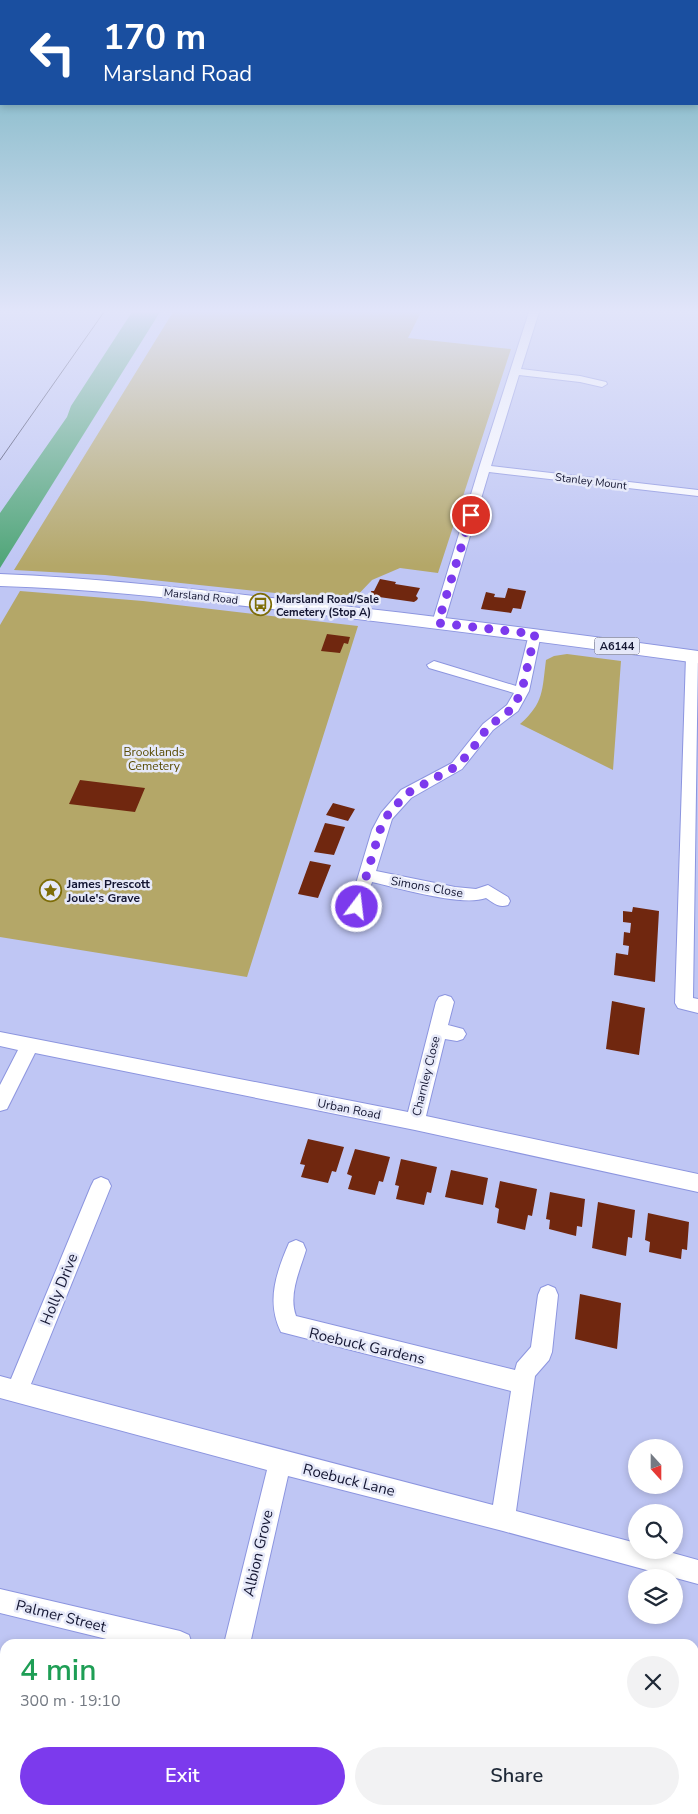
<!DOCTYPE html>
<meta charset="utf-8">
<style>
body{margin:0;font-family:"Nunito Sans",sans-serif;background:#f2f2f3;color:#1f2937;height:100vh;display:flex;flex-direction:column;font-size:19px;white-space:nowrap}
*{box-sizing:border-box;margin:0}
p{font-size:16px;color:#747a83}
.icon{flex:none;width:28px;height:28px;fill:none;stroke:currentColor;stroke-width:2;stroke-linecap:round;stroke-linejoin:round}
.map{position:relative;flex:1;overflow:hidden}
.details{position:absolute;left:0px;top:1639px;width:699px;height:176px;display:flex;flex-direction:column;background:#fff;border-radius:15px 15px 0 0;box-shadow:0 2px 8px #0003}
.details>*{flex:none}
.top-card{position:absolute;left:0px;top:0px;width:699px;height:105px;box-shadow:0 2px 8px #0003;background:#1a4fa0;color:#fff;overflow:hidden}
.needle{width:32px;rotate:159deg}
.fabs{position:absolute;left:628px;top:1439px;display:grid;gap:10px}
.fabs a{display:grid;place-items:center;width:55px;height:55px;border-radius:50%;background:#fff;box-shadow:0 2px 8px #0003;font-size:25px}
.pin{position:absolute;display:grid;place-items:center;width:42px;height:42px;color:#fff;margin:-21px;border:2px solid #fff;border-radius:50%;box-shadow:0 1px 5px #0007}
.me{position:absolute;width:55px;margin:-28px;rotate:15deg;stroke-linejoin:round;filter:drop-shadow(0 0 4px #0008)}
.turn{display:flex;align-items:center;gap:18px;height:105px;padding:0 20px;font-size:22px}
.turn .icon{width:65px;height:65px;stroke-width:2.5}
.turn b{display:block;font-size:35px;line-height:42px}
.round{display:grid;place-items:center;flex:none;width:52px;height:52px;border-radius:26px;background:#f2f2f3}
.headline{display:flex;align-items:center;justify-content:space-between;height:85px;padding:0 20px}
h1{font-size:30px;font-weight:600;line-height:38px;color:#1e9e55}
.button{display:flex;gap:10px;margin-top:auto;padding:10px 20px}
.button a{flex:1;height:58px;border-radius:30px;background:#7c3aed;color:#fff;font-size:20px;font-weight:600;line-height:58px;text-align:center}
.button a+a{background:#f2f2f3;color:#1f2937}
.map>svg:first-child{display:block}
</style>
<div class="map">
<svg width="698" height="1814" viewBox="0 0 698 1814">
<rect width="100%" height="100%" fill="#bfc6f4"/>
<path fill="#b4a768" d="M173,312h248l-13,26 103,11 -73,224 -38,-5 -28,12 -20,21 -247,-26 -91,-5z
M20,591l123,10 215,25 -111,351 -247,-40v-312z
M567,654l54,7 -8,109 -93,-46c24,-21 22,-34 26,-64l8,-4z"/>
<path fill="#4fa577" d="M132,312h28l-160,256v-55l67,-96 4,-11z"/>
<path fill="#70270f" d="M380,579l16,3 -1,2 25,4 -4,8 2,2 -1,2 -3,2 -42,-6 -1,-5h3z
M508,588l18,3 -5,18 -8,-1 -2,5 -30,-4 5,-17 9,2 -1,3 11,1z
M327,634l23,3 -2,7 -4,-1 -4,10 -19,-2z
M80,780l65,8 -10,24 -66,-8z
M333,803l22,6 -7,12 -22,-6z
M325,823l20,4 -11,28 -20,-3z
M310,861l21,4 -13,33 -20,-4z
M633,907l26,4 -4,71 -41,-7 2,-22 12,2 1,-9 -6,-1 1,-13 6,1 1,-10 -8,-1v-11l9,1z
M612,1001l33,7 -6,47 -33,-6z
M308,1139l36,8 -8,25 -4,-1 -4,12 -27,-6 4,-12 -5,-1z
M355,1149l35,8 -7,25 -4,-1 -4,14 -27,-6 4,-13 -5,-2z
M401,1159l36,8 -6,26 -4,-1 -3,13 -28,-6 3,-13 -4,-1z
M451,1170l37,8 -5,27 -38,-8z
M500,1181l37,8 -5,27 -4,-1 -3,15 -28,-7 2,-14 -4,-2z
M550,1192l35,7 -3,28 -5,-1 -1,10 -27,-7 1,-9 -4,-1z
M598,1202l37,8 -3,28 -4,-1 -2,19 -34,-8z
M648,1213l41,9 -2,28 -5,-1 -1,10 -32,-7 1,-10 -5,-2z
M580,1294l41,9 -4,46 -42,-10z"/>
<g fill="none" stroke-linecap="round" stroke-linejoin="round">
<defs>
<path id="street" d="M529,312h10l-18,57 59,7 26,6 1,2 -5,3 -22,-5 -61,-7 -28,91 207,24v6l-209,-24 -45,151 -1,3h-10l-1,-3 47,-155z
M535,630l6,4 -12,57 -11,20 -25,19 -31,39 -51,29 -19,21 -16,52 79,16 21,2 12,-4 20,12 2,4 -2,4c-10,3 -14,-2 -22,-7 -24,9 -87,-10 -114,-16l-9,29 -6,2 -6,-2 -2,-4 23,-77 9,-17 20,-23 51,-27 31,-39 24,-19 7,-12 -85,-25 -2,-3 7,-4 82,25 13,-52z
M693,652l5,2 -5,344 5,1v14l-20,-5 -3,-5 11,-347z
M445,995l6,2 3,5 -6,23 15,4 3,5 -3,5 -6,2 -12,-2 -19,77 272,58v18l-283,-62 -380,-77 -28,56 -7,2v-26l18,-35 -18,-4v-14l408,80 28,-110 3,-5z
M101,1177l7,3 3,6 -80,198 462,121 18,-114 -230,-59c-15,-30 -5,-59 8,-89l7,-3 7,3 3,7c-6,20 -18,45 -10,66l219,54 2,-7 14,-16 7,-52 3,-7 7,-3 7,3 3,7 -6,57 -3,8 -14,16 -19,135 120,32v7h26l36,10v24l-195,-53 -215,-55 -38,168h-26l43,-174 -267,-72v-22l11,3 80,-193 3,-6z
M0,1589l180,42 9,4 3,9h-65l-127,-31z
M187,1810h28l-1,4h-28z"/>
<path id="primary" d="M0,574c97,4 193,15 290,26 136,15 272,32 408,51v12c-136,-19 -272,-36 -408,-52 -97,-11 -193,-22 -290,-25z"/>
</defs>
<use href="#street" stroke="#8c95df" stroke-width="2"/>
<use href="#primary" stroke="#8c95df" stroke-width="2"/>
<use href="#street" fill="#fff" fill-rule="evenodd"/>
<use href="#primary" fill="#fff" fill-rule="evenodd"/>
<path stroke="#383b5b" stroke-width="1" d="M0,460l104,-148"/>
</g>
<linearGradient id="sky" x2="0" y2="1"><stop stop-color="#6baebb"/><stop offset="0.55" stop-color="#e2e5fa"/><stop offset="1" stop-color="#e2e5fa" stop-opacity="0"/></linearGradient>
<rect width="698" height="566" fill="url(#sky)"/>
<g fill="none" stroke-linecap="round" stroke-linejoin="round">
<path stroke="#7c3aed" stroke-width="9" stroke-dasharray="0 16.2" d="M357,907l23,-77 6,-13 20,-23 51,-28 13,-14 18,-25 25,-19 9,-18 13,-56 -97,-11 33,-108"/>
</g>
<defs>
<symbol id="bus-ring" viewBox="-11 -11 22 22"><circle r="9.5" fill="#e6e9f9" stroke="#7e6d08" stroke-width="1.5"/><path d="M-5-6H5V4H4V6H2V4H-2V6H-4V4H-5ZM-3.5-4V0h7V-4ZM-3.5 1.2v1.5H-2V1.2ZM2 1.2v1.5H3.5V1.2Z" fill="#7e6d08"/></symbol>
<symbol id="sight-ring" viewBox="-11 -11 22 22"><circle r="9.5" fill="#e6e9f9" stroke="#7e6d08" stroke-width="1.5"/><path d="M0-6L1.8-2.2L6-1.7L2.9 1.2L3.7 5.4L0 3.3L-3.7 5.4L-2.9 1.2L-6-1.7L-1.8-2.2Z" fill="#7e6d08"/></symbol>
</defs>
<g fill-rule="evenodd">
<use href="#bus-ring" x="248" y="592" width="25" height="25"/>
<use href="#sight-ring" x="38" y="878" width="25" height="25"/>
</g>
<g text-anchor="middle" stroke-width="5" stroke-linejoin="round" paint-order="stroke">
<g font-size="11" fill="#141632" stroke="#e6e9f9">
<text transform="translate(591 481) rotate(7)" y="4">Stanley Mount</text>
<text transform="translate(201 596) rotate(6)" y="4">Marsland Road</text>
</g>
<g font-size="11" font-weight="bold" fill="#141632" stroke="#e6e9f9" text-anchor="start">
<text x="276" y="603">Marsland Road/Sale<tspan x="276" dy="13">Cemetery (Stop A)</tspan></text>
</g>
<rect fill="#e6e9f9" stroke="#53556e" stroke-width="1" x="594.5" y="637.5" width="45" height="17" rx="4"/>
<g font-size="11" font-weight="bold" fill="#141632">
<text x="617" y="650">A6144</text>
</g>
<g font-size="12" fill="#584b03" stroke="#e6e9f9">
<text x="154" y="756">Brooklands<tspan x="154" dy="14">Cemetery</tspan></text>
</g>
<g font-size="12" font-weight="bold" fill="#141632" stroke="#e6e9f9" text-anchor="start">
<text x="67" y="888">James Prescott<tspan x="67" dy="14">Joule's Grave</tspan></text>
</g>
<g font-size="12" fill="#141632" stroke="#e6e9f9">
<text transform="translate(427 887) rotate(10)" y="4">Simons Close</text>
<text transform="translate(426 1076) rotate(-76)" y="4">Charnley Close</text>
<text transform="translate(349 1109) rotate(11)" y="4">Urban Road</text>
</g>
<g font-size="15" fill="#141632" stroke="#e6e9f9">
<text transform="translate(59 1289) rotate(-68)" y="5">Holly Drive</text>
<text transform="translate(367 1346) rotate(13)" y="5">Roebuck Gardens</text>
<text transform="translate(349 1480) rotate(14)" y="5">Roebuck Lane</text>
<text transform="translate(258 1553) rotate(-77)" y="5">Albion Grove</text>
<text transform="translate(61 1616) rotate(14)" y="5">Palmer Street</text>
</g>
</g>
</svg>
<div class="fabs">
<a><svg class="needle" viewBox="-14 -14 28 28"><path d="M0-13l5 13h-10z" fill="#e53935"/><path d="M0 13l5-13h-10z" fill="#747a83"/></svg></a>
<a><svg class="icon" aria-label="search" viewBox="0 0 24 24"><circle cx="10" cy="10" r="6"/><path d="M15 15l6 6"/></svg></a>
<a><svg class="icon" aria-label="layers" viewBox="0 0 24 24"><path d="M12 4l9 5-9 5-9-5zM3 14l9 5 9-5"/></svg></a>
</div>
<div class="pin" style="left:471px;top:515px;background:#d93025"><svg class="icon" aria-label="arrive" viewBox="0 0 24 24"><path d="M6 21V4h12l-3 4 3 4H6"/></svg></div>
<svg class="me" style="left:357px;top:907px" viewBox="-20 -20 40 40"><circle r="17" fill="#7c3aed" stroke="#fff" stroke-width="3"/><path d="M0-11L8 9 0 5-8 9z" fill="#fff"/></svg>
<div class="top-card">
<div class="turn"><svg class="icon" aria-label="left" viewBox="0 0 24 24"><path d="M17 20v-9H6M10 6l-5 5 5 5"/></svg><div><b>170 m</b>Marsland Road</div></div>
</div>
<section class="details">
<div class="headline"><div><h1>4 min</h1><p>300 m · 19:10</p></div><a class="round"><svg class="icon" aria-label="close" viewBox="0 0 24 24"><path d="M6 6l12 12M18 6L6 18"/></svg></a></div>
<div class="button"><a>Exit</a><a>Share</a></div>
</section>
</div>
